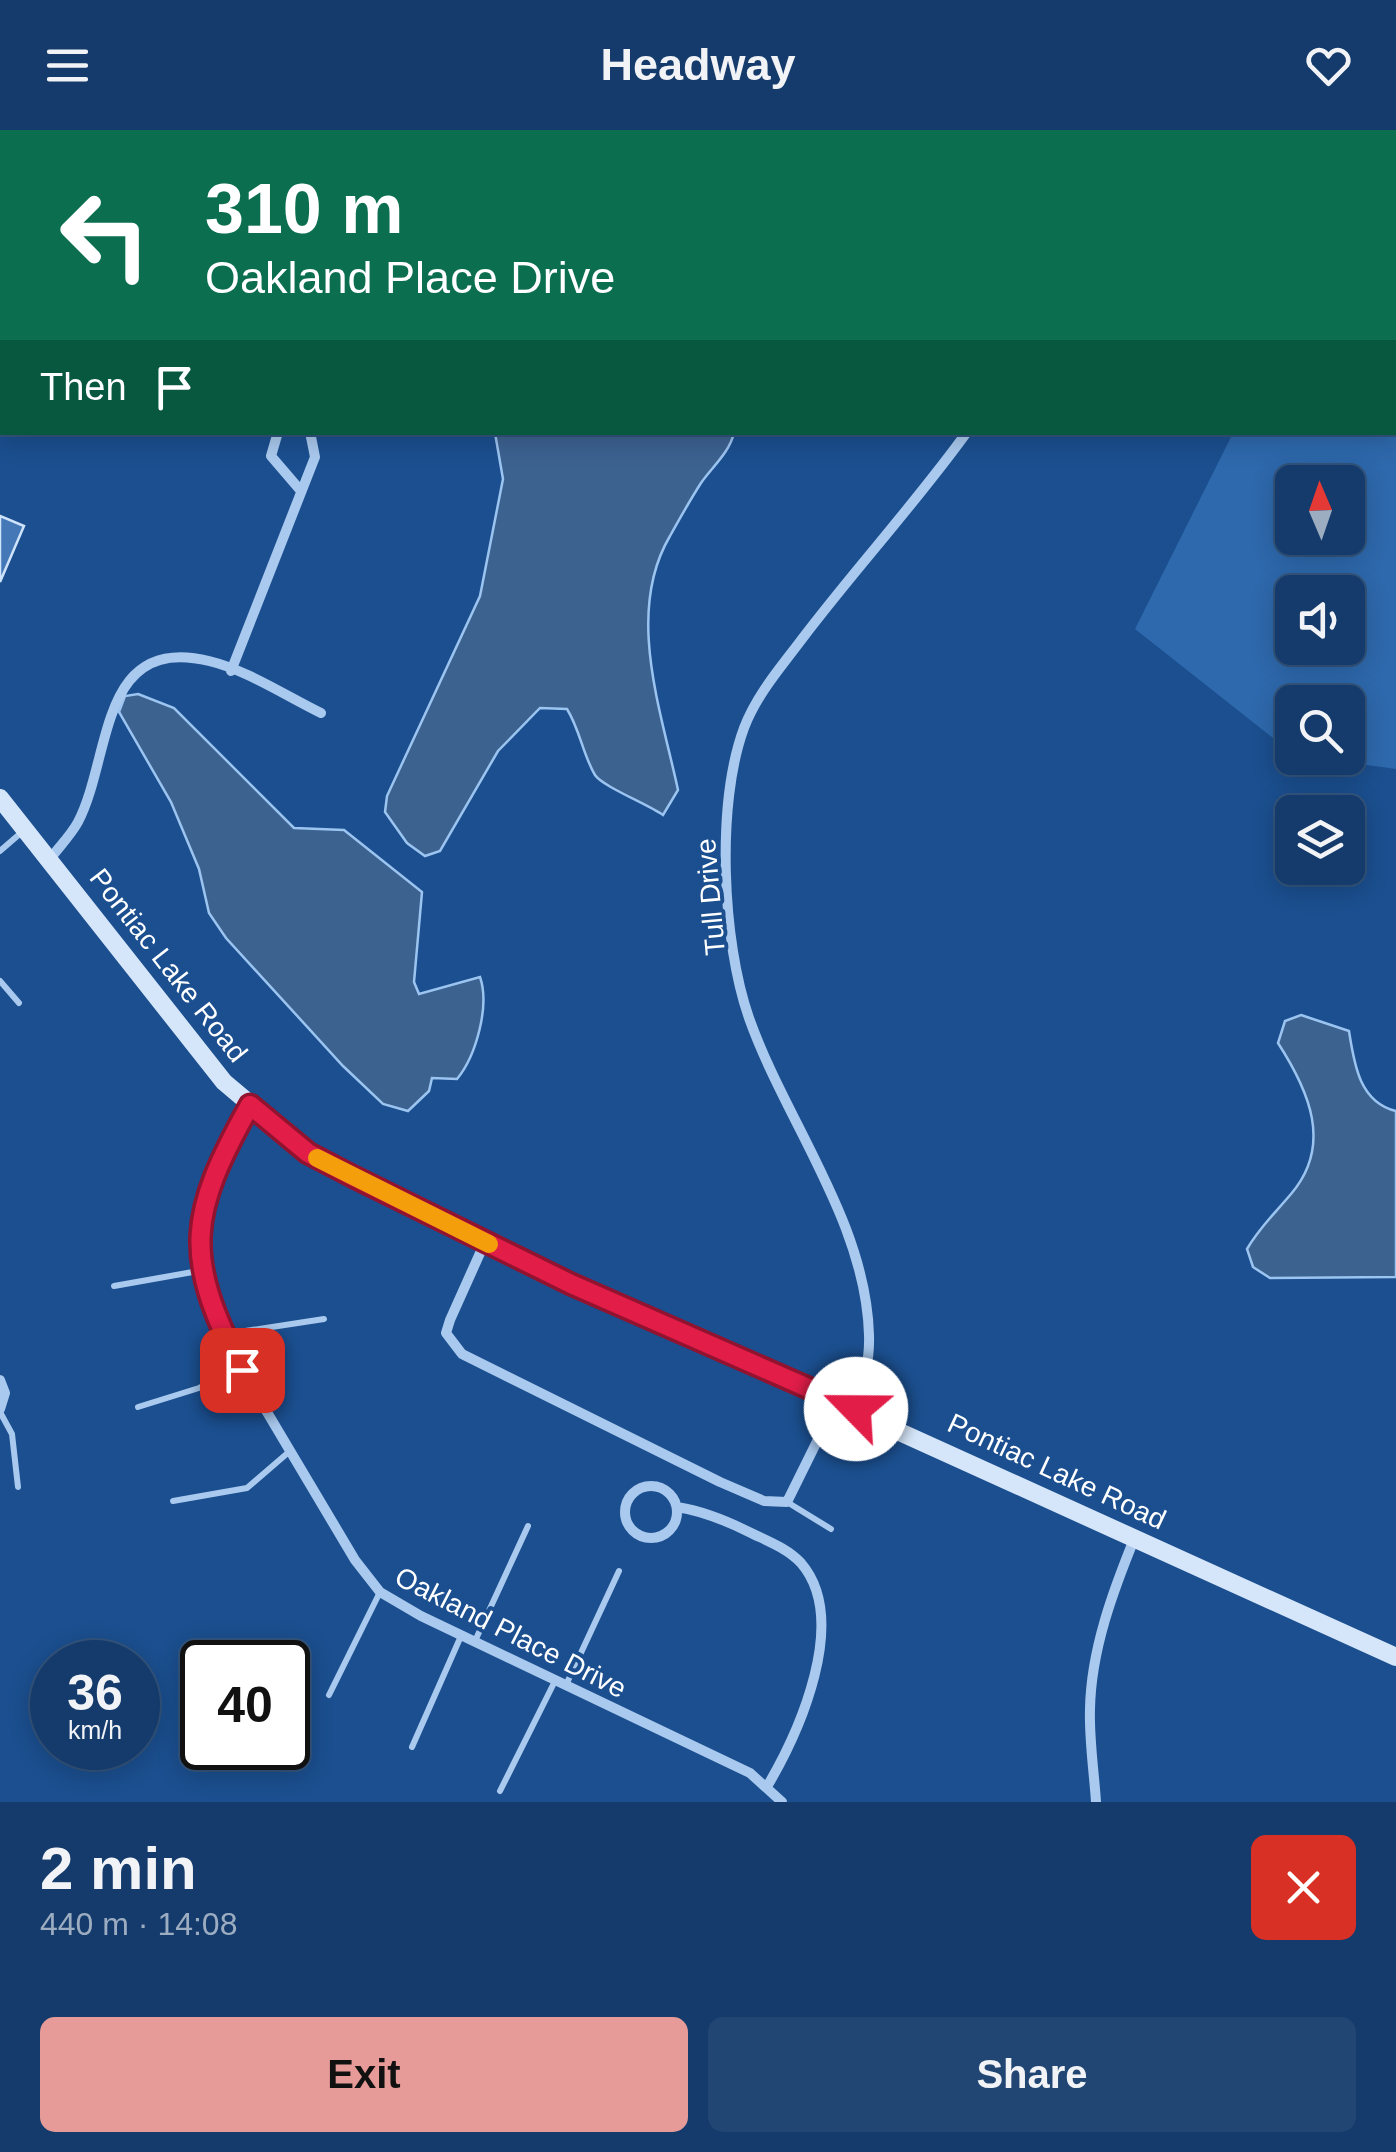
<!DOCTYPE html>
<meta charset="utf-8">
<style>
body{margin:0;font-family:Helvetica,sans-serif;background:#214673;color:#f1f3f6;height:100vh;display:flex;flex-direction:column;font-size:38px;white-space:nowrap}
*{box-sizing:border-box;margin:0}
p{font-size:32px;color:#9dadc1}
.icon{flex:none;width:55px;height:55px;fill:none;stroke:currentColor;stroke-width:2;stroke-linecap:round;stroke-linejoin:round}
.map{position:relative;height:1672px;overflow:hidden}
.side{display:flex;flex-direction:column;background:#143b6b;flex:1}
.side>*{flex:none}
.hud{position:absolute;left:0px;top:0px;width:1398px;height:305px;box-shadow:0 5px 25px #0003,0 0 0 2px #33557e;background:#0b6e4f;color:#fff;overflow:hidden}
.needle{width:65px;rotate:358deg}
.buttons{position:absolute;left:1275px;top:335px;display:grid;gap:20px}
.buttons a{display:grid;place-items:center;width:90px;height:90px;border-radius:15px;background:#143b6b;box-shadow:0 5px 25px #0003,0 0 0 2px #33557e;font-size:50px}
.speed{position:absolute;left:30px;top:1510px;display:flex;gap:20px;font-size:50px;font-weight:700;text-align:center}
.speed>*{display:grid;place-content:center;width:130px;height:130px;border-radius:50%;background:#143b6b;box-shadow:0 5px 25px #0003,0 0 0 2px #33557e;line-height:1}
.speed small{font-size:25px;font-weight:400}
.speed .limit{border:5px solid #111;border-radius:15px;background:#fff;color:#111}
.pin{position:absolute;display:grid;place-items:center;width:85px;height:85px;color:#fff;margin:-42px;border-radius:20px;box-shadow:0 5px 15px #0006}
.me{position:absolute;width:110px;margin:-55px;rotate:293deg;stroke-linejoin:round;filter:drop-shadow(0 0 8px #0008)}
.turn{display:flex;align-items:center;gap:35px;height:210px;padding:0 40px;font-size:45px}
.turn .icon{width:130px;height:130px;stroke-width:2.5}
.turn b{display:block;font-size:70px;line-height:85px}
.then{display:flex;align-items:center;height:95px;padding:0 40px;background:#0003;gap:20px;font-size:38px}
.round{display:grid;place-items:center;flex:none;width:105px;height:105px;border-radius:15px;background:#214673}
.summary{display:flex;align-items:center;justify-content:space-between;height:170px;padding:0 40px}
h1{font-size:60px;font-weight:700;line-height:75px}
.button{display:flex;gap:20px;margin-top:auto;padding:20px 40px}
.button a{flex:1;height:115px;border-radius:15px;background:#e69b98;color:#111;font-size:40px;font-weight:700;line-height:115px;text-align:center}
.button a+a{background:#214673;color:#f1f3f6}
header{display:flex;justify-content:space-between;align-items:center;height:130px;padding:0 40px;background:#143b6b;font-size:45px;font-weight:700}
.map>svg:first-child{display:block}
</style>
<header><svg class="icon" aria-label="menu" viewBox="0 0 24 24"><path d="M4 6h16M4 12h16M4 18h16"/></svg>Headway<svg class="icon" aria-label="heart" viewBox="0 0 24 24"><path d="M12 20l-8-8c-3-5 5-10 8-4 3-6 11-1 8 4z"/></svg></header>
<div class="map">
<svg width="1396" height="1672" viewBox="0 0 1396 1672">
<rect width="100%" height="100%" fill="#1b4f8f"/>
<path fill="#2e69ad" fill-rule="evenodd" d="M1396,121v518l-80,-11h32v-56h-56v51l-157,-124 98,-196 162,-1zM1292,352h56v56h-56zM1292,462h56v56h-56z"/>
<path fill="#3c6290" stroke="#9cc4f0" stroke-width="2.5" d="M339,0h326l-5,2z
M495,303h239c-5,20 -21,33 -33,50 -11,17 -21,35 -31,53 -45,76 -9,174 8,254l-15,25c-16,-11 -61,-29 -68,-40 -12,-20 -15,-45 -28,-66l-27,-1 -42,43 -58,100 -15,5 -18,-13 -22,-31 2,-16 93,-200 23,-117z
M138,564l36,14 120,120 50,2 78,62 -8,90 5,12 61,-17c10,29 -4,79 -23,102l-25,-1 -3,13 -21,20 -25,-7 -40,-38 -117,-128 -17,-25 -10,-44 -28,-67 -52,-90 6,-16z
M1301,885l48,16c5,32 10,71 47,80v166l-126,1 -17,-11 -6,-18c13,-22 28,-36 44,-55 42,-49 18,-103 -13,-151l7,-22z"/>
<path fill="#4478b7" stroke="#cfe3fa" stroke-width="2.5" d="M0,386l24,10 -24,56z"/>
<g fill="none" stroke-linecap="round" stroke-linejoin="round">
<path stroke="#a9c9ee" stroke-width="2.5" stroke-dasharray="5 8" stroke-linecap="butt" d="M204,2l2,-2
M0,227l2,-3"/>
<path stroke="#a9c9ee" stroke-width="6" d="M1321,0v2
M51,2l2,-2
M88,2l2,-2
M1395,76h1
M0,164l2,1
M0,721l22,-19
M0,851l19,22
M114,1156l90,-16
M226,1204l98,-15
M138,1277l61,-19 41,-20
M0,1282l12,22 6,53
M173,1371l74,-13 43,-37
M787,1372l44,27
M475,1511l53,-115
M566,1555l53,-114
M329,1565l51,-103
M412,1617l49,-111
M500,1661l55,-110"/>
<path stroke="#a9c9ee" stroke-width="10" d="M1067,0l1,2
M278,302l-7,24 30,35
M231,541l84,-214 -5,-25
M50,729c9,-12 21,-24 28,-37 34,-65 20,-188 131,-161 38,9 77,35 112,52
M251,975l-37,64 -11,34 -1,59 7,31 33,77 113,190 25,32 41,24 329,157 32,29
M485,1112l-35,78 -4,13 16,21 258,128 44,19 23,1 50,-101
M0,1250l5,13 -5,16
M856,1279c7,-24 14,-48 13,-74 -3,-113 -83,-213 -120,-317 -27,-77 -33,-214 -5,-290 13,-34 37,-61 58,-89 53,-70 113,-135 165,-207
M625 1382a26 26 0 1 1 52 0a26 26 0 1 1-52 0Z
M677,1377c26,4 48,13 72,25 18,9 38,16 52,31 49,57 -2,169 -33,222
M1096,1672c-2,-31 -7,-62 -6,-93 1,-59 23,-118 45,-172"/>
<path stroke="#d6e6fa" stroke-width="18" d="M151,2l1,-2
M0,194l2,-2
M0,668l224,284 84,71 263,130 825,374"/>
</g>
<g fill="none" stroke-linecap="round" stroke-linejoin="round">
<defs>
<path id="route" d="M242,1240c-60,-115 -53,-156 8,-265l58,48 46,24 217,107 285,125"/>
</defs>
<use href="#route" stroke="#92132f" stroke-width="25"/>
<use href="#route" stroke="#e11d48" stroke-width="18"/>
<path stroke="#f59e0b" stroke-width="18" d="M317,1028l172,86"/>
</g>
<g text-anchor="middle" stroke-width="8" stroke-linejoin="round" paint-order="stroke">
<g font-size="28" fill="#fff" stroke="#1b4f8f">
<text transform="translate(710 767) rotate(-95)" y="10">Tull Drive</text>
<text transform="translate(169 835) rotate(52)" y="10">Pontiac Lake Road</text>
<text transform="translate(1057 1341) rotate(25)" y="10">Pontiac Lake Road</text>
<text transform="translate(511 1502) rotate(27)" y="10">Oakland Place Drive</text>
</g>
</g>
</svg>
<div class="buttons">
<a><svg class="needle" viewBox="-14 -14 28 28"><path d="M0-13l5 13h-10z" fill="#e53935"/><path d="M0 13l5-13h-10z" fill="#9dadc1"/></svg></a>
<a><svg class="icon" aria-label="sound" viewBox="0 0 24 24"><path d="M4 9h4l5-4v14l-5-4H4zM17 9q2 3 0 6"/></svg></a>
<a><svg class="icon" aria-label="search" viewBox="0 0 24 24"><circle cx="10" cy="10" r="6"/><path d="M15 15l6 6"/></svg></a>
<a><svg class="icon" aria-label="layers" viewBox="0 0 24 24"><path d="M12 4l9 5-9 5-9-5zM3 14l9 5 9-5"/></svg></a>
</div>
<div class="speed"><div>36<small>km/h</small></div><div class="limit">40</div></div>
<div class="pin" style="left:242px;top:1240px;background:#d93025"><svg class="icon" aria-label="arrive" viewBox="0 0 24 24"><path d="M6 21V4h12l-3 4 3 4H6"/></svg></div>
<svg class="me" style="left:856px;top:1279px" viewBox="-20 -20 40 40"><circle r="19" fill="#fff"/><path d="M0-13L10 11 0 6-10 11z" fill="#e11d48"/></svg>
<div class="hud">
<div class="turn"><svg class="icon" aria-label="left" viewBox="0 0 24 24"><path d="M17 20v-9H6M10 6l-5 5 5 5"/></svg><div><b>310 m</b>Oakland Place Drive</div></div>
<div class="then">Then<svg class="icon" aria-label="arrive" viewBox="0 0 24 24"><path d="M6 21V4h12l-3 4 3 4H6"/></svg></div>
</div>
</div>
<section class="side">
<div class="summary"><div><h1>2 min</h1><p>440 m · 14:08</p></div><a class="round" style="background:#d93025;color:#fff"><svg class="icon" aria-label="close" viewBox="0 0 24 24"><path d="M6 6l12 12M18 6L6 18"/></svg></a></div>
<div class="button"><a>Exit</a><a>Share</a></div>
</section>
